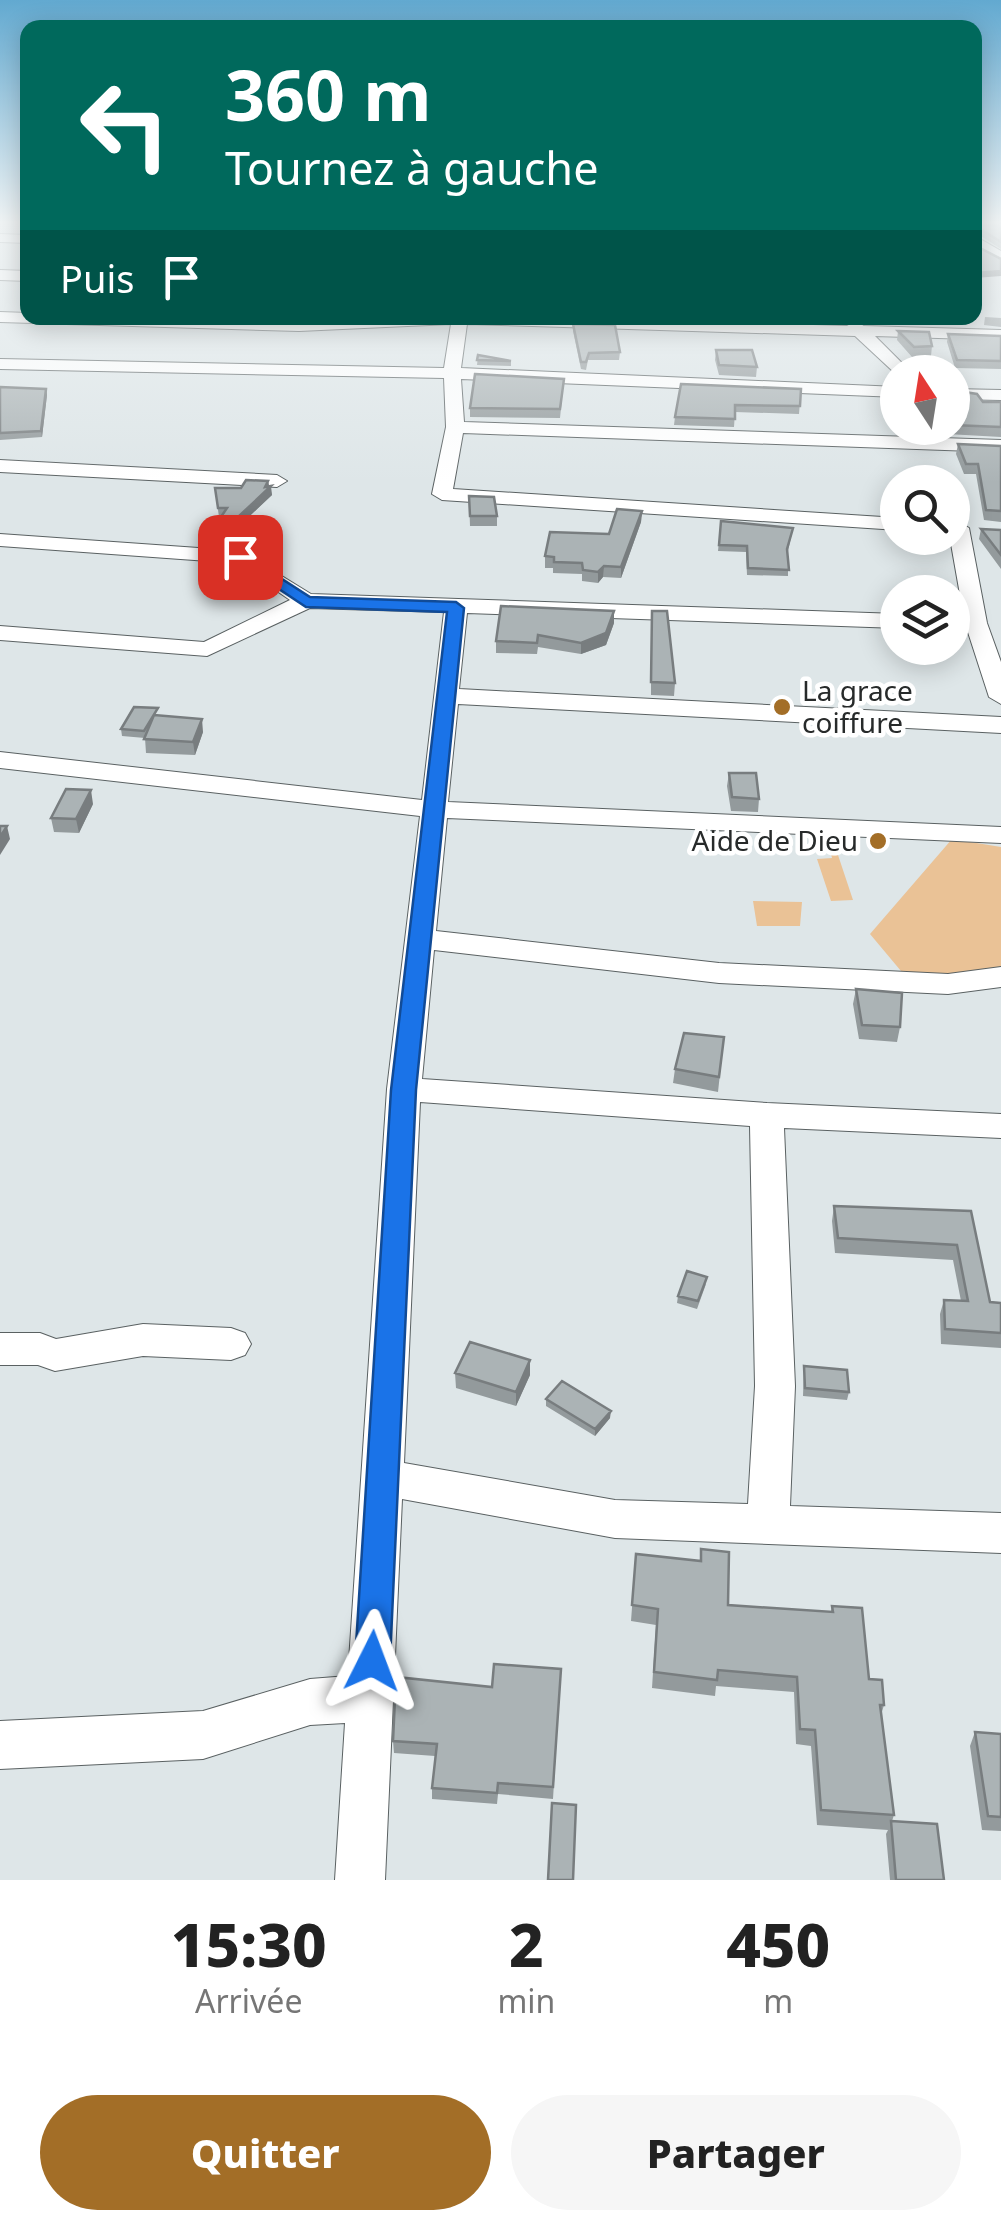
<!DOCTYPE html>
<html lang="fr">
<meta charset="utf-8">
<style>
body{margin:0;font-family:"Noto Sans",sans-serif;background:#f6f6f6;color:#222;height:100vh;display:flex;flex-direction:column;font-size:38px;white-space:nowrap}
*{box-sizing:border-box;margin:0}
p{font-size:32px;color:#767676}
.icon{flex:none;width:55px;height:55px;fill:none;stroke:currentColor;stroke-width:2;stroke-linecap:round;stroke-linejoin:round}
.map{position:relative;height:1880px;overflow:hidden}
.drawer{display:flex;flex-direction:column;background:#fff;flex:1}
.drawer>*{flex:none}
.banner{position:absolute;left:20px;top:20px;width:962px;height:305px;border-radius:20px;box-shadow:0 5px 25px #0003;background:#00695c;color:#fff;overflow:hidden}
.needle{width:65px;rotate:348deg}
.buttons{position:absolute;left:880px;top:355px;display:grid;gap:20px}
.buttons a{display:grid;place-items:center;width:90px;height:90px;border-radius:50%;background:#fff;box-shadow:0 5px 25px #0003;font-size:50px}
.pin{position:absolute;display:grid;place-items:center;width:85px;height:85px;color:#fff;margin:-42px;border-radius:20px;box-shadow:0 5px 15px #0006}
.me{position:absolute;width:110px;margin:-55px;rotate:3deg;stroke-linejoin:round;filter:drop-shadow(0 0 8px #0008)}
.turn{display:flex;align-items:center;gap:35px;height:210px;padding:0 40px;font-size:45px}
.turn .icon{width:130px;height:130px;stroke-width:2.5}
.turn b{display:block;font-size:70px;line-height:85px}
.then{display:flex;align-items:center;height:95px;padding:0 40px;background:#0003;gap:20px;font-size:38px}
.eta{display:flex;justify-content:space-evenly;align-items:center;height:170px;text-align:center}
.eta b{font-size:60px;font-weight:800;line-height:70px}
.cta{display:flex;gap:20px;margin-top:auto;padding:20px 40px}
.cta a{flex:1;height:115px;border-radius:60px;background:#a36e27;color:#fff;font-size:40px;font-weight:800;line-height:115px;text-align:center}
.cta a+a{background:#f6f6f6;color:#222}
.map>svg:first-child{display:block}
</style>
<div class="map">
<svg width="1001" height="1880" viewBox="0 0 1001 1880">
<rect width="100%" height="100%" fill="#dee6e8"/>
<path fill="#eac296" d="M952,839l49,8v119l-25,13 -70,-2 -36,-43z
M829,846h6l18,54 -22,1 -14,-42 15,-1z
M753,901l49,1 -2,24h-43z"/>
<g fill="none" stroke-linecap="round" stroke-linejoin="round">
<defs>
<path id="street" d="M0,234l28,1v8l-28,-1z
M975,236l26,15v11l-26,-15z
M0,270l28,1v10l-28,-1z
M0,312l28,1v5l271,3 274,-3 274,8 8,-5 9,5 137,4v10l-126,-4 36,36h-13v4l-43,-40 -388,-12 -6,44 437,19v10l-437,-18 3,43 537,18v12l-538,-19 -10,56 445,29v12l-456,-30 -10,-6 14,-67 -2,-49 -444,-9v-10l444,9 7,-44 -152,7 -299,-9z
M952,389l49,1v10l-49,-1z
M0,460l277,15 10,6 -10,6 -277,-15z
M959,522l10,6 18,95 14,39v42l-12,-7 -24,-74 -15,-85 2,-15z
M0,534l241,17 70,43 587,20v14l-431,-15 -8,76 542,28v16l-543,-29 -10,98 553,25v16l-554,-25 -11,113 283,32 229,11 53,-7v20l-53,7 -229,-11 -285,-33 -12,129 345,24 234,11v24l-217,-10 11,258 -5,120 211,7v40l-386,-15 -213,-39 -17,381h-50l10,-157 -35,2 -107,34 -203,10v-48l203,-10 107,-32 38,-3 39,-587 33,-273 -420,-48v-16l422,48 22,-188 -134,-4 -103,48 -207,-16v-14l204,16 86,-42 -54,-37 -236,-17zM420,1102l330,24 5,260 -7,118 -133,-4 -211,-37z
M143,1324l88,4 14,5 6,11 -6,11 -14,5 -88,-4 -88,15 -17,-6h-38v-32h40l16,6z"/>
</defs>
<use href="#street" stroke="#5a6162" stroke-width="2"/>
<use href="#street" fill="#fff" fill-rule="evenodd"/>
</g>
<path fill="#939a9c" d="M975,220h26v29l-23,-15 -3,-6z
M985,317l16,1v9l-17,-2z
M573,324l47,28 -1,8h-31l-2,10 -5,-1 -8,-38z
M898,331l34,15 -1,10 -19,1 -15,-17z
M948,334l53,2v33l-46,-1 -8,-26z
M716,350l41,17 -1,10 -37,-2 -4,-15z
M478,355l33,6v5l-34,-1z
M564,379l-4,39 -90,-1v-9z
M0,387l46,2 1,6 -5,42 -42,3z
M801,389l-2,25 -64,-2 -1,15 -60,-2 1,-8z
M952,390l31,12h18v35l-54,-3 2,-6h3z
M958,444l43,2v76l-17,-2 -8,-46h-12l-8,-20z
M268,481l4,14 -50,47 -7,-6 -1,-9 7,-10h-2l-4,-29h26z
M469,496l28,20v10h-27z
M642,511l-1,11 -20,56 -18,-1 -5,6 -16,-2v-7l-29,-1v-5h-8v-12l64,-22z
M721,521l72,7 -5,23v25l-41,-1 -1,-23 -28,-1z
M981,529l20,1v39l-22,-30z
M614,611v12l-8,22 -25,9 -43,-7 -1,7 -41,-1v-12z
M651,623l24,60 -1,13 -23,-1z
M159,715l44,17 -8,23 -49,-2 -1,-15 -23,-2 -1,-7z
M729,773l30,26 -1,13 -27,-1 -4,-25z
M93,804l-14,29 -25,-1 -3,-14z
M856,989l44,38 -3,15 -38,-3 -6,-35z
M724,1037l-6,55 -45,-9 2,-14z
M834,1206l137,5 19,91 11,1v45l-60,-4 -1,-30 4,-14 17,1 -8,-41 -118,-7 -3,-32z
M706,1284l-9,25 -20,-6 1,-7z
M530,1360v15l-14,31 -60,-18 -1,-15z
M804,1366l45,26 -2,8 -44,-4z
M546,1399l64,19 -15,18 -49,-30z
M701,1549l27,56 103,7 1,-6 52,99 -3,10 13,100 -2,6 52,59h-54l-4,-46 2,-4 -71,-5 -6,-79 -15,-2 -2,-52 -78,-6 -1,10 -63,-8 4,-63 -25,-4 5,-67 64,7z
M561,1669l-8,130 -55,-5 -1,10 -65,-5v-11l3,-32 -41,-3 -1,-12 99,-54z
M975,1732l26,2v97l-19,-1 -12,-84z"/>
<path fill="#787d7f" d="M1001,271v5l-26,2v-5z
M46,389l1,6 -5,42 -1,-6z
M268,481l1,7 2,-2 1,9 -50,47 -1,-9z
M642,511l-1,11 -20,56v-11z
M604,566l-1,11 -5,6v-11z
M614,611v12l-8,22 -25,9v-11z
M202,719l1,13 -8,23 -2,-13z
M91,790l2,14 -14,29 -3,-14z
M7,826l3,13 -10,16v-18z
M530,1360v15l-14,31v-14z
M611,1411l-1,7 -15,18v-7z"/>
<path fill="#abb3b5" stroke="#787d7f" stroke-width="2.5" d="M975,220h26v22l-22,-14z
M975,248h5l21,11v12l-26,2z
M573,324l42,1 5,27 -31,1 -3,9h-5z
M898,331l31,1 3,14 -18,1z
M948,334l53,2v25l-44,-1z
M716,350h36l5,17 -38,-2z
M478,355l33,6 -34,-1z
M475,374l89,5 -4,30 -90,-1z
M681,384l120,5 -1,17 -65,-1v14l-60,-2z
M0,387l46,2 -5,42 -41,2z
M952,390l25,4 6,8h18v25l-49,-2z
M958,444l43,2v65l-15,-1 -8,-46h-12z
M246,480l22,1 -3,6 6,-1 -50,47 -7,-6 13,-19h-9l-3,-20h26z
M469,496l25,1 3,19h-27z
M617,509l25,2 -21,56 -17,-1 -6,6 -15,-2 -1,-7 -28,-1v-5l-9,-1 5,-24 59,2z
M721,521l72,7 -6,21 2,21 -41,-2 -1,-22 -28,-1z
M981,529l20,1v25z
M501,606l113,5 -8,22 -25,10 -43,-8 -1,8 -41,-2z
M652,611h15l8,72 -24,-1z
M134,707l24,1 -14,23 -23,-2z
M154,715l48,4 -9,23 -49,-3z
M729,773h27l3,26 -27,-2z
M66,789l25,1 -15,29 -25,-1z
M0,826h7l-7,11z
M856,989l46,4 -2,34 -38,-2z
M684,1033l40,4 -5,40 -44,-8z
M834,1206l137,5 19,91 11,1v30l-56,-4 -1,-29 24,1 -11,-56 -119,-7z
M687,1271l20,6 -9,24 -20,-5z
M470,1342l60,18 -14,32 -61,-19z
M804,1366l43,4 2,22 -44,-4z
M562,1381l49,30 -16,18 -49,-30z
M701,1549l28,3 -1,53 105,7 -1,-6 30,2 7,71 13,1 2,25h-4l14,110 -73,-5 -6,-80 -15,-1 -3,-52 -79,-7 -1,10 -63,-8 4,-63 -26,-4 4,-51 65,7z
M494,1664l67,5 -8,118 -55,-4 -1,10 -65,-5 5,-44 -44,-3 3,-64 96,10z
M975,1732l26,2v83l-13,-1z
M552,1803l24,2 -3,75h-25z
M891,1821l46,3 7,56h-48z"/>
<linearGradient id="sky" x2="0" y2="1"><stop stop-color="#62a9d0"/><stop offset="0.46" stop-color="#f0f4f5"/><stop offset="1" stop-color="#f0f4f5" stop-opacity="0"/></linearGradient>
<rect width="1001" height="483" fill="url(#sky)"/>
<path fill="#1a73e8" stroke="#114b97" stroke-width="2.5" d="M240,552l70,45 146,5 8,6 -48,482 -26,571 -5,12 -13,5 -12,-5 -5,-12 36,-571 56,-478 -141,-5 -71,-47 -3,-3z"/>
<g fill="#a36e27" stroke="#fff" stroke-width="4">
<circle cx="782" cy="707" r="10"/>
<circle cx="878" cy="841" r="10"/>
</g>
<g text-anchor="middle" stroke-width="9" stroke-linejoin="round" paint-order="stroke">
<g font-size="28" fill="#272a2a" stroke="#fff" text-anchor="start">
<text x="802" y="701">La grace<tspan x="802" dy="32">coiffure</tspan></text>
<text x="858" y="851" text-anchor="end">Aide de Dieu</text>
</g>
</g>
</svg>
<div class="buttons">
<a><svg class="needle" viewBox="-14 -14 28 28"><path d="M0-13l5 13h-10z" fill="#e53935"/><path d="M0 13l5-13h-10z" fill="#767676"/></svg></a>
<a><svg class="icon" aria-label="search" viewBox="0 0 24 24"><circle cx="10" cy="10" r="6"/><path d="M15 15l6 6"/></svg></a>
<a><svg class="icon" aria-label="layers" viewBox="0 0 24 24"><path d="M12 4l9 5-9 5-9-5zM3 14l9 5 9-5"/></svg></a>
</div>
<div class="pin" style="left:240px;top:557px;background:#d93025"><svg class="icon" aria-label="arrive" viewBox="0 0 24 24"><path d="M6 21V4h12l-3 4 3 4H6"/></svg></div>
<svg class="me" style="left:372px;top:1661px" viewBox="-20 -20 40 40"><path d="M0-17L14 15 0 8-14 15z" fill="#1a73e8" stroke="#fff" stroke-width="4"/></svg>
<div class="banner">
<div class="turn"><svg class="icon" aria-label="left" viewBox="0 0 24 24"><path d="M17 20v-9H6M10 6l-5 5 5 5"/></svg><div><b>360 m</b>Tournez à gauche</div></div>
<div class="then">Puis<svg class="icon" aria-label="arrive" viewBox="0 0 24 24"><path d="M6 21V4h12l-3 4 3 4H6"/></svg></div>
</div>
</div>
<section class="drawer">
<div class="eta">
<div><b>15:30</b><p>Arrivée</p></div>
<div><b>2</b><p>min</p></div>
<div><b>450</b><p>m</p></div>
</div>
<div class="cta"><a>Quitter</a><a>Partager</a></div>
</section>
